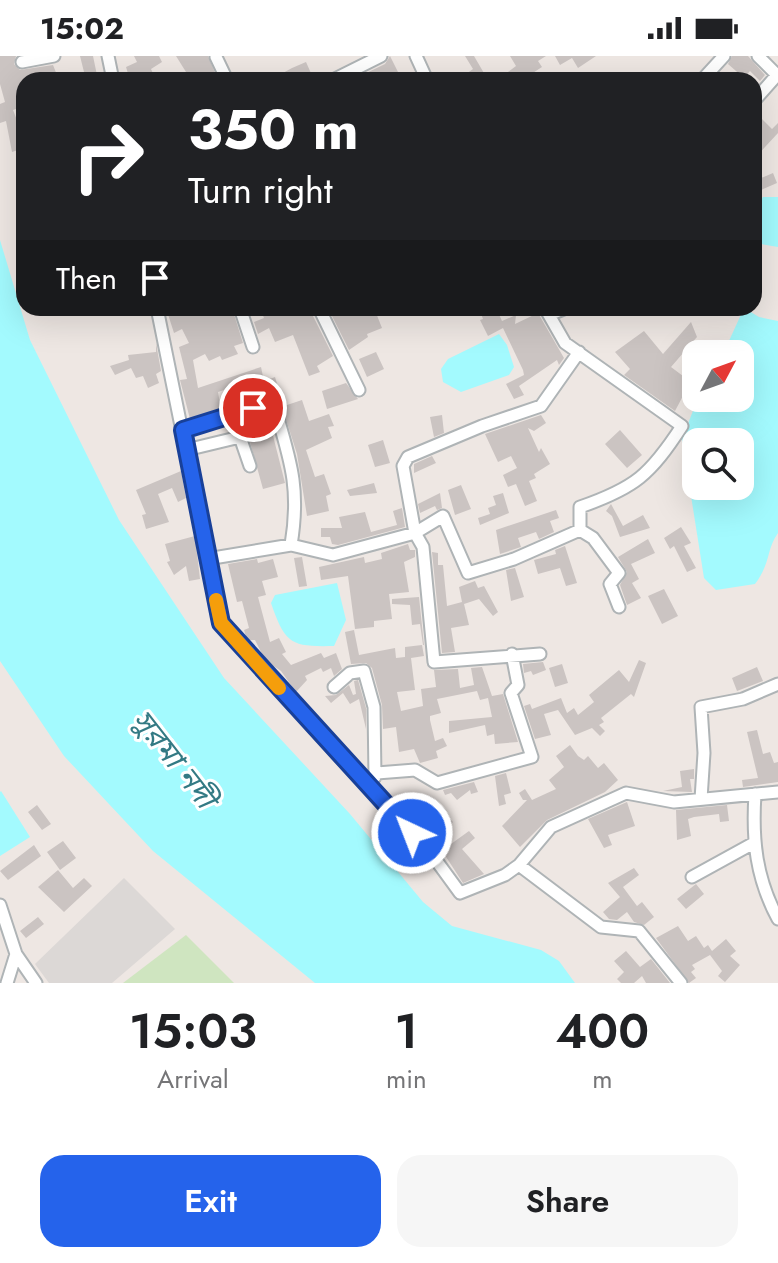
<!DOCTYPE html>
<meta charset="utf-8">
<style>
body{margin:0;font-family:Jost,"Noto Sans Bengali",sans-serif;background:#f6f6f6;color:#202124;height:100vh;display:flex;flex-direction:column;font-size:30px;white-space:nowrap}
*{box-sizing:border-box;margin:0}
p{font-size:26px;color:#757577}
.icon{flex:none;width:44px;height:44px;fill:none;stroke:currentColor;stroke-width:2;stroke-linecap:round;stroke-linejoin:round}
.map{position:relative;height:927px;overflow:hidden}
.side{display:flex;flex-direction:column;background:#fff;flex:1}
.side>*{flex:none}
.hud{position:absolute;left:16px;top:16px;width:746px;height:244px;border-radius:24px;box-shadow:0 8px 32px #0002;background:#202124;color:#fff;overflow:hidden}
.needle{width:52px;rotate:49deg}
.controls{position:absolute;left:682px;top:284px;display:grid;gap:16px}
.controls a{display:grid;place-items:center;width:72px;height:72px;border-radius:16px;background:#fff;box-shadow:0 8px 32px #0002;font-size:40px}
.pin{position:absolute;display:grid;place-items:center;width:68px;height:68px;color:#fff;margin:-34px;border:4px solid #fff;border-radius:50%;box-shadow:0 2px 8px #0007}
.me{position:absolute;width:88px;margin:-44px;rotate:317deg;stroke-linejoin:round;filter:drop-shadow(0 0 6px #0008)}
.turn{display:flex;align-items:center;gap:28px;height:168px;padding:0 40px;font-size:36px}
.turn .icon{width:104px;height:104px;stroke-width:2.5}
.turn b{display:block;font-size:56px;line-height:68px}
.then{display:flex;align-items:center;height:76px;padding:0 40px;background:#0003;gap:16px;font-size:30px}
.eta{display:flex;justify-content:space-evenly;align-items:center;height:136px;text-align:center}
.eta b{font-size:48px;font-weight:600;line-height:56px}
.primary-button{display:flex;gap:16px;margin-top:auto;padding:16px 40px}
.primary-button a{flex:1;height:92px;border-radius:24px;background:#2563eb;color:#fff;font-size:32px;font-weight:600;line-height:92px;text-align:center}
.primary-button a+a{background:#f6f6f6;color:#202124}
.status{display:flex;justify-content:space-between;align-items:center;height:56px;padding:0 40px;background:#fff;direction:ltr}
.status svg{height:22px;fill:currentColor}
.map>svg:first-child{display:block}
</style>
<div class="status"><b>15:02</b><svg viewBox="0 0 49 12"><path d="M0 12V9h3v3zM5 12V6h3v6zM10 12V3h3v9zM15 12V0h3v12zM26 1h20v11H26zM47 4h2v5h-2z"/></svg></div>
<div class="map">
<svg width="778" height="927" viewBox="0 0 778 927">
<rect width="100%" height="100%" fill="#eee7e3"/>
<path fill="#dcd8d6" d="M124,822l51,51 -63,54h-63l-14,-19z"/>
<path fill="#cfe5c0" d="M186,879l48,48h-111z"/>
<path fill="#a3fafe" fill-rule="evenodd" d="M763,141h15v50l-23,-4 2,-38z
M0,184l30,100 89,180 105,158 126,136 73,88 29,24 89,24 18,11 16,22h-260l-162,-132 -89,-95 -64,-95z
M744,252l15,9 19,4v212c-12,17 -7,30 -23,51l-39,6 -12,-12 -22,-139 16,-41h42v-44h-17zM696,386h44v44h-44z
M499,278l8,11 7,22 -5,8 -48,17 -18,-10 -2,-13 7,-10z
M337,527l9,37 -12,26c-43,1 -49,-2 -63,-43l4,-8z
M1,735l29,46 -30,19v-64z"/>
<path fill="#cbc4c2" d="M0,0h16l-2,8 6,6 33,-5 6,15h-35v26l-11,4 9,23 -3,1 5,14 -12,4 -6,-31 -6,2v-19l5,-2 -5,-18z
M80,0h13l5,24h-12z
M134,0h25l3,6 -11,7 5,11h-26l-4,-13 11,-5z
M176,0h32l10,24h-52l20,-8z
M390,0l12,24h-50l33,-16z
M465,0h9l14,24h-19l-3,-6 7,-5z
M510,0h36l-8,5 4,6 -20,13h-25l19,-14z
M555,0h41l-18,12 -6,-10 -12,7z
M732,0h16l17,19 -5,6 -10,-10 -6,7 -16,-14z
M306,6l8,18h-44l22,-12z
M754,55l18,18 6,-6v10l-24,26v-11l5,-6 -5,-5z
M773,117l4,10 -23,10v-12z
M166,252h66l11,35 -9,3 4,8 -16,6 -2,-4 -11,5 -4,-7 -12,6 5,28 63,-21 3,14 11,-4 9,29 18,-6 7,21 20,-7 5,12 -6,1 4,11 -26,12 9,27 9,-3 7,20 -5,2 3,15 -22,5 -10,-62 -19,-60 -8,-1 -32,10 -5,-16 -15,5 3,17 -31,10 -10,-39 7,-1 -8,-32 10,-4 -7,-14 -8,4z
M260,252h49l24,48 -16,10 3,6 -11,4 -16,-41 -18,7 -6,-14 -11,6 -4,-12 10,-4z
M328,252h46l8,20 -15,6 1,3 -19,13z
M479,252h17l6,13 14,-6 -1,9 23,-11 26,45 -5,7 -2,-5 -38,26 5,9 -10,4 -8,-15 18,-9 -1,-5 -20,-42 -15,8 -8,-16 3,-1z
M691,266l6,15 -26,30 12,9 4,-6 7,5 -19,36 -51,-36 6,-6 -15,-17 29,-21 19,23z
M156,287l5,28 -5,3 3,9 -11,5 -5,-12 -7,2 -5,-10 -16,7 -5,-9 19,-6 -1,-5 28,-3z
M376,296l8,17 -17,8 -8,-18z
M346,327l12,16 -31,10 -5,-18z
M267,356l18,71 -22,6 -16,-58 -13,-1 -3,-7z
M442,359l2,18 -10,4 -4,-20z
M541,359l5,8 -12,8 -6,-3 11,24 2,-4 9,16 -16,10 2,4 -7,3 8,20 -12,5 -9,-22 -8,3 -5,-12 14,-7 -6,-12 -13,6 -13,-28z
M620,374l22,25 -15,13 -22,-24z
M383,384l7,23 -15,4 -7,-22z
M432,400l4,7 -22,10v-9z
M181,415l5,27 -8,4 -6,-14 -14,6 11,28 -23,7 -4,-14 4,-1 -10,-24z
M374,427l3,10 -27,3 -3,-6z
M461,429l10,24 -16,6 -7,-25z
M440,437l2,15 -5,2 -2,-4 -15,7 -2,-9z
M503,437l6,20 -29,12 -2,-7 12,-4 -2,-6 8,-3 -3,-9z
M611,448l12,22 20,-11 7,13 -30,9 -8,-21 -6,-5z
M402,452l3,19 -67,18 -6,-1 -2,-7h-9v-9h21l-3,-11 26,-5 6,20 26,-7 -4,-14z
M556,454l3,8 -9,3 4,11 -15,7 -3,-7 -18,6 3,9 -21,7 -4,-24z
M681,471l10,16 -7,3 12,22 -9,4 -13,-26 -4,3 -6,-11z
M195,480l5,43 -11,2 -3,-15 -12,9 -7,-13 3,-1 -5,-17z
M648,483l7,14 -24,11 8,15 -7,4 9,15 -14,7 -7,-20 7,-13 -9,-15z
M408,488l2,6h5v7l-11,5 5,30 -20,2 3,25 -18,2v6l-19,2 -7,-53 -27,4 -2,-13 45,-10 1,6 17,-4 -1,-6z
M565,490l12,37 -11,3 -6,-18 -22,6 -4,-14 22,-6 -1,-4z
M432,496l6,1v12h5l4,41 15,-4 -3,-15 16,-6 3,7 6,-2 14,26 -5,4 -14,-17 -15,5 5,21 -18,3 4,24 -13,1z
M302,501l5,29 -8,1 -5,-29z
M257,503l1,4 15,-4 5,18 -16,4 4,14 -8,2 12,45 9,-4 7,14 -4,2 9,11 30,-12 3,5 12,-5 6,16 -8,7 -3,-8 -8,4 -2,-4 -16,8 2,4 -11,12 -15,-21 -16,-11 -10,-20h-8l-3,-10 5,-2 -7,-27 -5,1 -9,-38z
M515,512l9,29 -13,4 -5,-31z
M664,533l14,27 -16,8 -14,-28z
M419,541l5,48h-1l-3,-21 -8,1 -2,-20 -18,-1v-5z
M354,574l5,25 36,-7 1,10 9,-1v-10l17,-2 2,11 -13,2 4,32 -18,2 4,19 22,-5 -2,-17 15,-2 -2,-17 24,-1 2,19 14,-3 -3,-17 11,-1 10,29 11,-2 15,48 -23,2 -1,-10 -7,2 -2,-11 -36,8v-12l43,-4 -4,-19 -8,2 -3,-9 -40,8 4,14 -11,3v4l5,21 8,-3 4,8 -11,5 2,7 -18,5 -6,-14 -15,3 -3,-25 -13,2 -1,-24 -10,-37 -6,-5 -15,1 -6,-32z
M639,604l7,3 -12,34 -3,-3 -30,24 3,4 -5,3 6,6 -5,5 -8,-8 -17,7 -17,-25 -14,4 7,21 -16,4 -11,-33 6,-2 2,5 29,-11 6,15 7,-5 4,7 16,-13 -5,-7 30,-25 10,12z
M543,606l3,8 -13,5 -2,-4 -7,2 -1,-9z
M562,608l6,19 -13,4 -6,-19z
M757,611l6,14 -26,10 -5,-13z
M358,624l8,28v21l-7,-30 -9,5 -7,-11 -12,10 -6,-7 11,-1 13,-10 4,10 3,-1 -2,-13z
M757,674l6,24 7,-2 4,11 4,-1v20l-35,5 -1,-7 16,-2 -11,-46z
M570,689l8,11 6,4 4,-4 10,12 6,-5 14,17 -13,12 -58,28 -27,27 -18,-21 25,-26h-4l-4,-7 6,-4 7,11 24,-11 -7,-9 15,-13 -8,-11z
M694,713v10h-4l2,13 -29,-1 19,-4 -2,-16z
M506,717l5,20 -7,2 2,9 -7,2 -4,-30z
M474,726l4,10 -7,2 -1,-4 -13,10 -6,-7 -6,2 -2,-5z
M627,746l8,24 -27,9 4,10 -8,3 -16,-29z
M37,749l14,19 -9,6 -14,-18z
M727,749l2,16 -9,1 -1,-8 -25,3 -6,2 3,17 -14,4 -1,-30z
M440,753l13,13 -9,9 -13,-13z
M469,775l6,7 -13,11 22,25 -21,9 -24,-37 4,-7 8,5z
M63,785l13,17 -16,12 -13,-18z
M34,789l7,11 -33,24 -8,-9z
M634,812l5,7 -16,12 14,19 5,-4 12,15 -10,8 -10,-3 -7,-10 -10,8 -8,-1 -6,-7 17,-15 -12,-14z
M58,814l15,18 11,-10 8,8 -28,26 -26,-25z
M696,828l8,10 -18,15 -9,-10z
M38,861l6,7 -18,14 -6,-7z
M678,870l10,15 8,-5 8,12 4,-3 4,6 14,-12 10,12 -6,5 10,9 -15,17 -7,-6 4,-5 -12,-16 -18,10 3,4 -4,3 5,6 -7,5 -33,-45z
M626,895l14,16 11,-8 19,24h-24l-4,-7 -8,7h-13l-4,-4 7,-7 -10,-11z"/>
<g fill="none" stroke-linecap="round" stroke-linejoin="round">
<defs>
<path id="minor" d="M108,0l5,24
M416,0l11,24
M758,0l20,20
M216,1l11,23
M22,6l32,-6
M333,24l48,-24
M702,24l22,-24
M754,45l23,-26
M157,252l64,315 115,130 97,103 27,37 45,-18 14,-10 82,62 38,4 42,52
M240,252l13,39
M319,252l40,82
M549,259l17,-7
M183,374l90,-29c16,56 28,84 18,144
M186,394l54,-13 10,29
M580,474l13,8 26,35 -9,11 9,23
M207,503l84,-14 42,10 82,-22 28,-17 25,57 46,-14 66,-29v-23c55,-19 70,-32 102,-81l-117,-83 -20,-35
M540,598l-106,8 -11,-115 -8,-14 -12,-67 5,-9 74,-31 59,-20 38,-54
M334,631l16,-14 14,-2 10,36 1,70
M377,717l38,-3 22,13 95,-26 -21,-64 7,-8 -6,-31
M755,738c-3,46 1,84 23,125
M701,743l3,-46 -3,-46 42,-8 35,-15
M519,809l32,-38 75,-34 48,9 104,-10
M692,821l60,-33
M0,849l16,49 -9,29
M16,898l20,29"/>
</defs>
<use href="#minor" stroke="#afb4b6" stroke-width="15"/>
<use href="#minor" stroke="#fff" stroke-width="11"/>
</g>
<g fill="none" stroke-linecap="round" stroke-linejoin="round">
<defs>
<path id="route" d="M253,352l-70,22 38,193 191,210"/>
</defs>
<use href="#route" stroke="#184099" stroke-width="20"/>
<use href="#route" stroke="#2563eb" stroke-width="14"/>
<path stroke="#f59e0b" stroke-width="14" d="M216,544l5,23 58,65"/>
</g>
<g text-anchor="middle" stroke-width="6" stroke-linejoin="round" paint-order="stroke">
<g font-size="30" font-style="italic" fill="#337a84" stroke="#fff">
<text transform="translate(174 703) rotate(52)" y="10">সুরমা নদী</text>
</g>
</g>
</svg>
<div class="controls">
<a><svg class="needle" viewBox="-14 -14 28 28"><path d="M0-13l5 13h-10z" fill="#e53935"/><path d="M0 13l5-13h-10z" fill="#757577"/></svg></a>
<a><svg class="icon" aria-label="search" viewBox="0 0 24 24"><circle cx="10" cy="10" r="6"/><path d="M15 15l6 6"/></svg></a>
</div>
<div class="pin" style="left:253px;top:352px;background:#d93025"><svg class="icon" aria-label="arrive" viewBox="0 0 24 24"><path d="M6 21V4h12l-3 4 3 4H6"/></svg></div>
<svg class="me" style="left:412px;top:777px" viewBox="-20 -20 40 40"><circle r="17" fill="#2563eb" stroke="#fff" stroke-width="3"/><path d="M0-11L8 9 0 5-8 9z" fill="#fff"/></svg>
<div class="hud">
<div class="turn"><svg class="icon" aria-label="right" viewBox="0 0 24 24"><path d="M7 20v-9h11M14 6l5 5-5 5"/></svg><div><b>350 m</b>Turn right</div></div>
<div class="then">Then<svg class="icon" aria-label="arrive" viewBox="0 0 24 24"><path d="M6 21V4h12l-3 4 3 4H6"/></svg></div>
</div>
</div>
<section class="side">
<div class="eta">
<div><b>15:03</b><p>Arrival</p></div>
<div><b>1</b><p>min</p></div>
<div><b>400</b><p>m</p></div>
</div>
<div class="primary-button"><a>Exit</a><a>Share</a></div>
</section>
